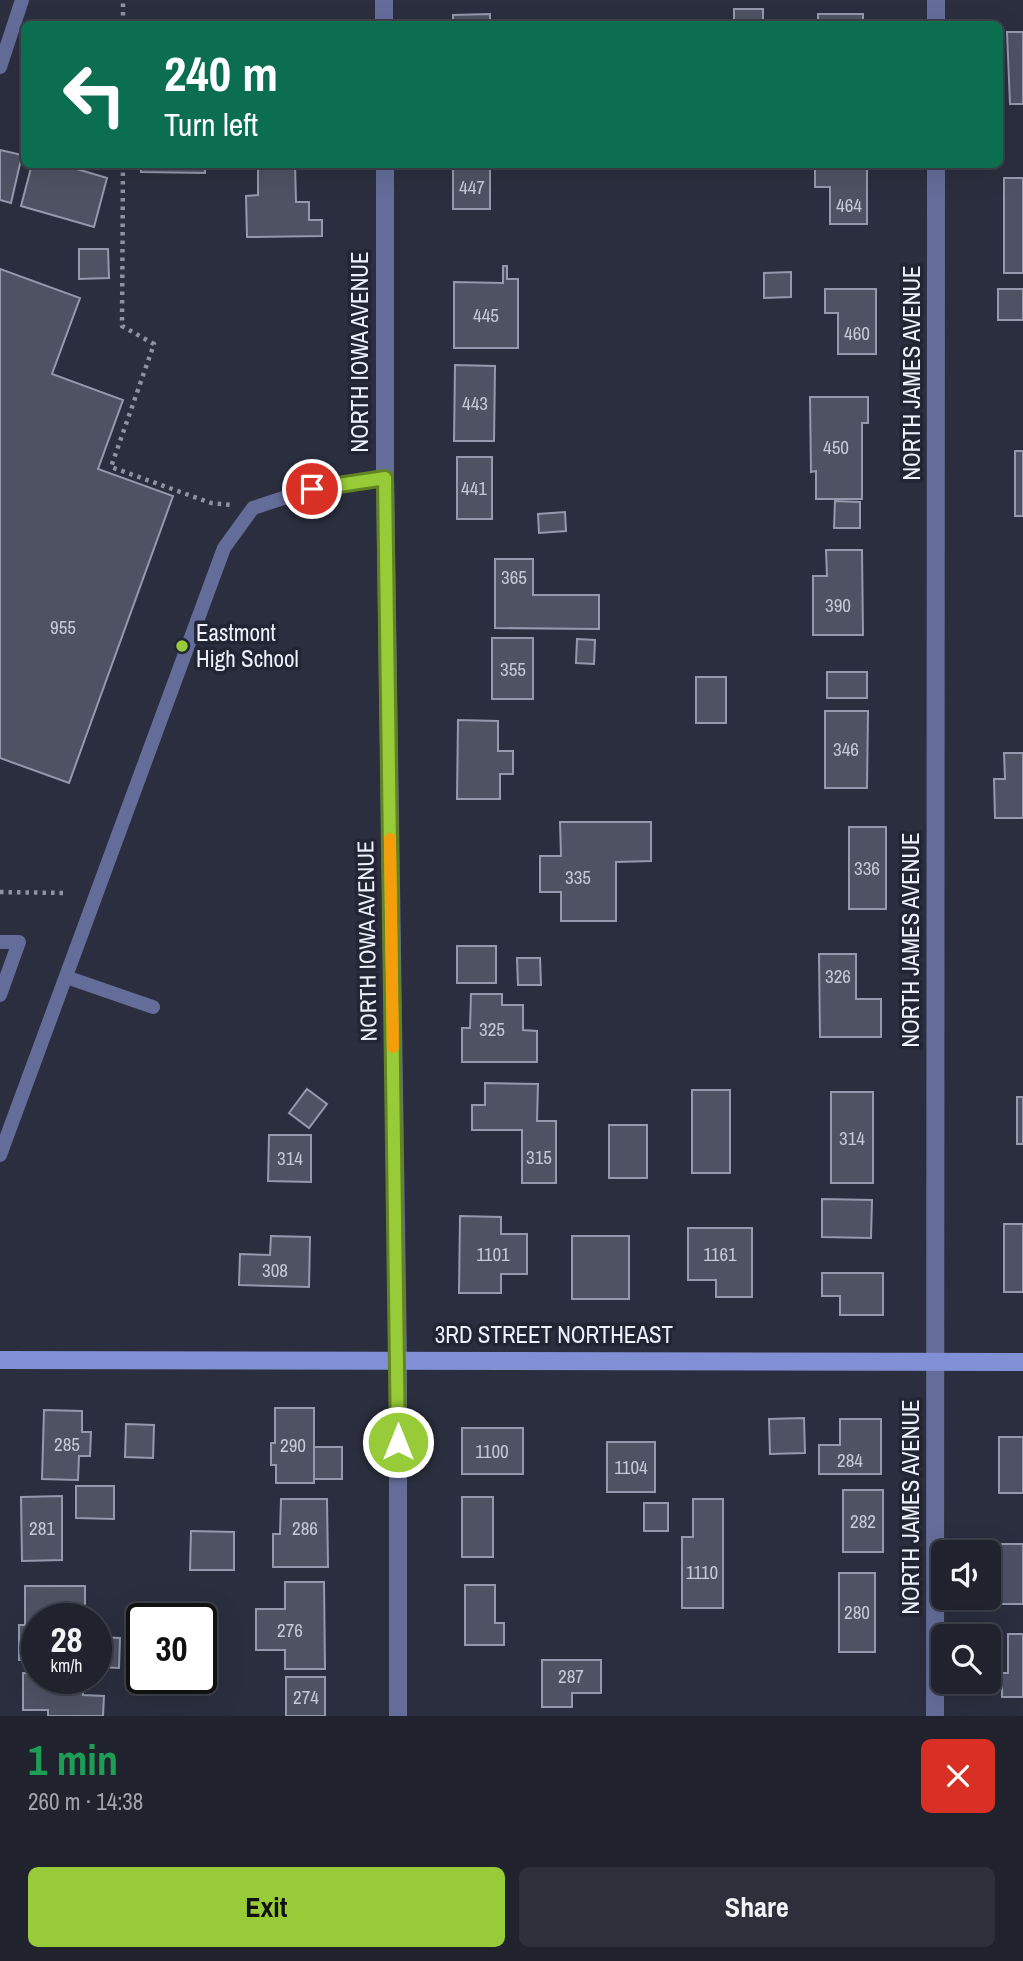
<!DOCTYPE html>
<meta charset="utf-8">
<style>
body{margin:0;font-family:"Archivo Narrow",sans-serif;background:#2d2f3a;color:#f1f3f6;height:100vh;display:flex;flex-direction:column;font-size:26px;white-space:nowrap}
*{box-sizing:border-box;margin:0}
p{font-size:23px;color:#a2a4aa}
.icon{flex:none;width:38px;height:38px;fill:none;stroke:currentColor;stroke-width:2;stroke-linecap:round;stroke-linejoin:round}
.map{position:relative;height:1716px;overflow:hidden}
.drawer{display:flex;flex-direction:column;background:#20222e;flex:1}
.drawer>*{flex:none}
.guide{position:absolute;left:21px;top:21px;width:982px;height:147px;border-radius:10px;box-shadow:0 7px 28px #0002,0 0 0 2px #3d3f4a;background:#0b6e4f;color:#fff;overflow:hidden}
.controls{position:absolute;left:931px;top:1540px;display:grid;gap:14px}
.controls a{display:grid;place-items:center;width:70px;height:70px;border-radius:10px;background:#20222e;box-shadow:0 7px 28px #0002,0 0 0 2px #3d3f4a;font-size:35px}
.speed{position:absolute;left:21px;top:1603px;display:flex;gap:14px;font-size:35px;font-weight:700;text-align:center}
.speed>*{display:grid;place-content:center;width:91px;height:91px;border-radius:50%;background:#20222e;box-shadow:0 7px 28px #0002,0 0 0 2px #3d3f4a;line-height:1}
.speed small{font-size:18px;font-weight:400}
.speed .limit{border:4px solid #111;border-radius:10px;background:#fff;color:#111}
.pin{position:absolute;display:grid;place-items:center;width:60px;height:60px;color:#fff;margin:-30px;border:4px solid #fff;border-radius:50%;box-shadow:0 2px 7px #0007}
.me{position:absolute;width:77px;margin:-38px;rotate:0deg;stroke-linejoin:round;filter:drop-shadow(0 0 5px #0008)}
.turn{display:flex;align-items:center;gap:24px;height:147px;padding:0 28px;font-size:32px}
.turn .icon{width:91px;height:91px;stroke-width:2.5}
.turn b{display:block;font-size:49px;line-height:60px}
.round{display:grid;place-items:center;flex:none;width:74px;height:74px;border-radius:10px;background:#2d2f3a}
.headline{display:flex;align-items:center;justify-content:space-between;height:119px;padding:0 28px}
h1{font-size:42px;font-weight:800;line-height:52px;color:#1e9e55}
.button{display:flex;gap:14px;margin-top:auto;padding:14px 28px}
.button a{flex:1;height:80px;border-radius:10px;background:#98cb38;color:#111;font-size:28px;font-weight:800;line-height:80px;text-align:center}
.button a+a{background:#2d2f3a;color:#f1f3f6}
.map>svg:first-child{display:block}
</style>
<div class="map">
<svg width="1023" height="1716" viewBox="0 0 1023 1716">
<rect width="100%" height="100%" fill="#2b2e3e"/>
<path fill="#4e5263" stroke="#9499ad" stroke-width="2" d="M734,9h29v15h-29z
M490,14v10h-37v-9z
M818,14h45v10h-45z
M1007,32h16v72h-13z
M0,150l22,5 -11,48 -11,-3z
M32,164h28l47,14 -13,49 -73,-21z
M141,164h64v9l-64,-1z
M258,164h37l1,38h13v18h13v16l-75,1 -1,-41 12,-1z
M453,164h37v45h-37z
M815,164h52v60h-37v-37h-15z
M1004,178h19v95h-19z
M79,249h29l1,29 -30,1z
M503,266h4v13h11v69h-64v-66l49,1z
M0,269l80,29 -28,76 71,26 -25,69 75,27 -104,287 -69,-25z
M791,272v25l-27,1v-25z
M825,289h51v65h-38v-41h-13z
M998,289h25v31h-25z
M455,365l40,1 -1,75h-40z
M810,397h58v26h-6v76h-46v-28l-5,1z
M1015,451h8v65h-8z
M457,457h35v62h-35z
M835,501l25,1v26h-26z
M565,512l1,19 -27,2 -1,-19z
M826,550h36l1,85h-50v-59h14z
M495,559h38v36h66v34l-104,-1z
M492,638h41v61h-41z
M577,639l18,1 -1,24 -18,-1z
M827,672h40v26h-40z
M696,677h30v46h-30z
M825,711h43l-1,77h-42z
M458,720l40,1v30h15v23h-13v25h-43z
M1004,753h19v65h-28l-1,-39h11z
M560,822h91v39l-35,1v59h-55v-29h-21v-36h21z
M849,827h37v82h-37z
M457,946h39v37h-39z
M819,954h37v45h25v38h-61z
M517,958h23l1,27h-23z
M471,994h31v11h21v25l14,1v31h-75v-34h8z
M485,1083l53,1 -1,37h19v62h-34v-53h-50v-25h13z
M307,1089l20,15 -18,24 -20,-15z
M692,1090h38v83h-38z
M831,1092h42v91h-42z
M1017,1097h6v47h-6z
M609,1125h38v53h-38z
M269,1135h42v47l-43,-1z
M822,1199l50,1 -1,38 -49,-1z
M460,1216l41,1v17h26v40h-26v19h-42z
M1004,1224h19v68h-19z
M688,1228h64v69h-36v-17h-28z
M271,1236l39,1 -1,50 -70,-2 1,-31 30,1z
M572,1236h57v63h-57z
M822,1273h61v42h-43v-19h-18z
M275,1408h39v75h-38v-18h-5v-22h4z
M44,1410l38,1v21h9l-1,24h-11l-1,24 -36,-1z
M804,1418l1,35 -35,1 -1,-35z
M840,1419h41v55h-62v-29h21z
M126,1424l28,1 -1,33 -28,-1z
M462,1428h61v46h-61z
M999,1437h24v56h-24z
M607,1442h48v50h-48z
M314,1447h28v32h-28z
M76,1486h38v33l-38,-1z
M843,1490h40v62h-40z
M62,1496v64l-40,1 -1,-64z
M462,1497h31v60h-31z
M281,1499h46l1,68h-55v-33h7z
M693,1499h30v109h-41v-71h11z
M644,1503h24v28h-24z
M191,1531l43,1v38h-44z
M1000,1544h23v60h-23z
M839,1573h36v79h-36z
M285,1582h39l1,87h-40v-19h-29v-41h29z
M465,1585h30v38h9v22h-39z
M25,1586h60v33h-48v41h-18v-35h6z
M1008,1634h15v63h-21v-24h6z
M96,1637l24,1 -1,30 -23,-1z
M542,1660h59v33h-29v14h-30z
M23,1673l14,1v4h46v17l21,1 -1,20h-55v-6h-25z
M286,1677h39v39h-39z"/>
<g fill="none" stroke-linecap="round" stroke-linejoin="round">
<path stroke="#8f929f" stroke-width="4.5" stroke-dasharray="3.5 5" stroke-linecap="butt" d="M123,24v-24
M123,164l-1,162 32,18 -43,123 100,36 20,2
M0,892l67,1"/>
<path stroke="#646d99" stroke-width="14" d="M0,67l22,-67
M0,942h19l-19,53
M66,977l87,30
M0,1155l224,-607 29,-40 58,-19 74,-11"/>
<path stroke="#646d99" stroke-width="18" d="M384,0v24
M936,0v24
M385,164v314l13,881v357
M935,1716l1,-1552"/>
<path stroke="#818fd4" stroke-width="18" d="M0,1360l1023,2"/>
</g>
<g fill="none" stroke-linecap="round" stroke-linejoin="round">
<defs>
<path id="route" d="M312,489l73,-11 13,964"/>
</defs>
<use href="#route" stroke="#638424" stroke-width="18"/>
<use href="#route" stroke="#98cb38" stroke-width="12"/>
<path stroke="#f59e0b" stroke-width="12" d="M390,839l3,208"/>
</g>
<circle fill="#98cb38" stroke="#212534" stroke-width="2.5" cx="182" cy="646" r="7"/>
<g text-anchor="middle" stroke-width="7" stroke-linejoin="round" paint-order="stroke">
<g font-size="19" fill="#c6c8d5">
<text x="472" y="194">447</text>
<text x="849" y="212">464</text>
<text x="486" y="322">445</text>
<text x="857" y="340">460</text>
<text x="475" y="410">443</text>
<text x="836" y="454">450</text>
<text x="474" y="495">441</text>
<text x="514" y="584">365</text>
<text x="838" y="612">390</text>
<text x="63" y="634">955</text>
<text x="513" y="676">355</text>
<text x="846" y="756">346</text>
<text x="867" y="875">336</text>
<text x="578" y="884">335</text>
<text x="838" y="983">326</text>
<text x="492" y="1036">325</text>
<text x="852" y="1145">314</text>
<text x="539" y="1164">315</text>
<text x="290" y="1165">314</text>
<text x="493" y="1261">1101</text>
<text x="720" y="1261">1161</text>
<text x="275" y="1277">308</text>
<text x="67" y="1451">285</text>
<text x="293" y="1452">290</text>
<text x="492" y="1458">1100</text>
<text x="850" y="1467">284</text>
<text x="631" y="1474">1104</text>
<text x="863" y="1528">282</text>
<text x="42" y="1535">281</text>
<text x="305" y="1535">286</text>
<text x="702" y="1579">1110</text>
<text x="857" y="1619">280</text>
<text x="290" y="1637">276</text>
<text x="571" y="1683">287</text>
<text x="306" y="1704">274</text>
</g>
<g font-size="23" fill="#eef0fb" stroke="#212534">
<text transform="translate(360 352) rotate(-90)" y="8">NORTH IOWA AVENUE</text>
<text transform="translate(912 373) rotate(-90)" y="8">NORTH JAMES AVENUE</text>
<text transform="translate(911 940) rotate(-90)" y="8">NORTH JAMES AVENUE</text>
<text transform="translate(367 941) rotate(-91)" y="8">NORTH IOWA AVENUE</text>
<text x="554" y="1343">3RD STREET NORTHEAST</text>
<text transform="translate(911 1507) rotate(-90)" y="8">NORTH JAMES AVENUE</text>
</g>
<g font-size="23" fill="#eef0fb" stroke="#212534" text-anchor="start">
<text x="196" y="641">Eastmont<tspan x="196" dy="26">High School</tspan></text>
</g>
</g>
</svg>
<div class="controls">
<a><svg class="icon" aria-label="sound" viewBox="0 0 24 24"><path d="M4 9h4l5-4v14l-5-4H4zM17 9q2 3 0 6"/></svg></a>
<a><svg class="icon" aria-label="search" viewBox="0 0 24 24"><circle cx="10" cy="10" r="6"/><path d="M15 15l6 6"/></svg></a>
</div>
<div class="speed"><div>28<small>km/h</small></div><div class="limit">30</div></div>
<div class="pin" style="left:312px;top:489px;background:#d93025"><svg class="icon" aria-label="arrive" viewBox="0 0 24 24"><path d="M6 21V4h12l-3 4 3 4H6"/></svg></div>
<svg class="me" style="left:398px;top:1442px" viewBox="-20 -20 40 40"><circle r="17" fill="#98cb38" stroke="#fff" stroke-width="3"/><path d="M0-11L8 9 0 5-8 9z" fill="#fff"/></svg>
<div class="guide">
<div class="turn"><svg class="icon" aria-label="left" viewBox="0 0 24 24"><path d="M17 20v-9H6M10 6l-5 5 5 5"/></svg><div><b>240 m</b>Turn left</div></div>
</div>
</div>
<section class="drawer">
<div class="headline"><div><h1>1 min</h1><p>260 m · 14:38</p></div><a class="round" style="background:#d93025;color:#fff"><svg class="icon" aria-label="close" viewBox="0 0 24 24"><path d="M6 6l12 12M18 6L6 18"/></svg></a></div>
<div class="button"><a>Exit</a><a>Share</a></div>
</section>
